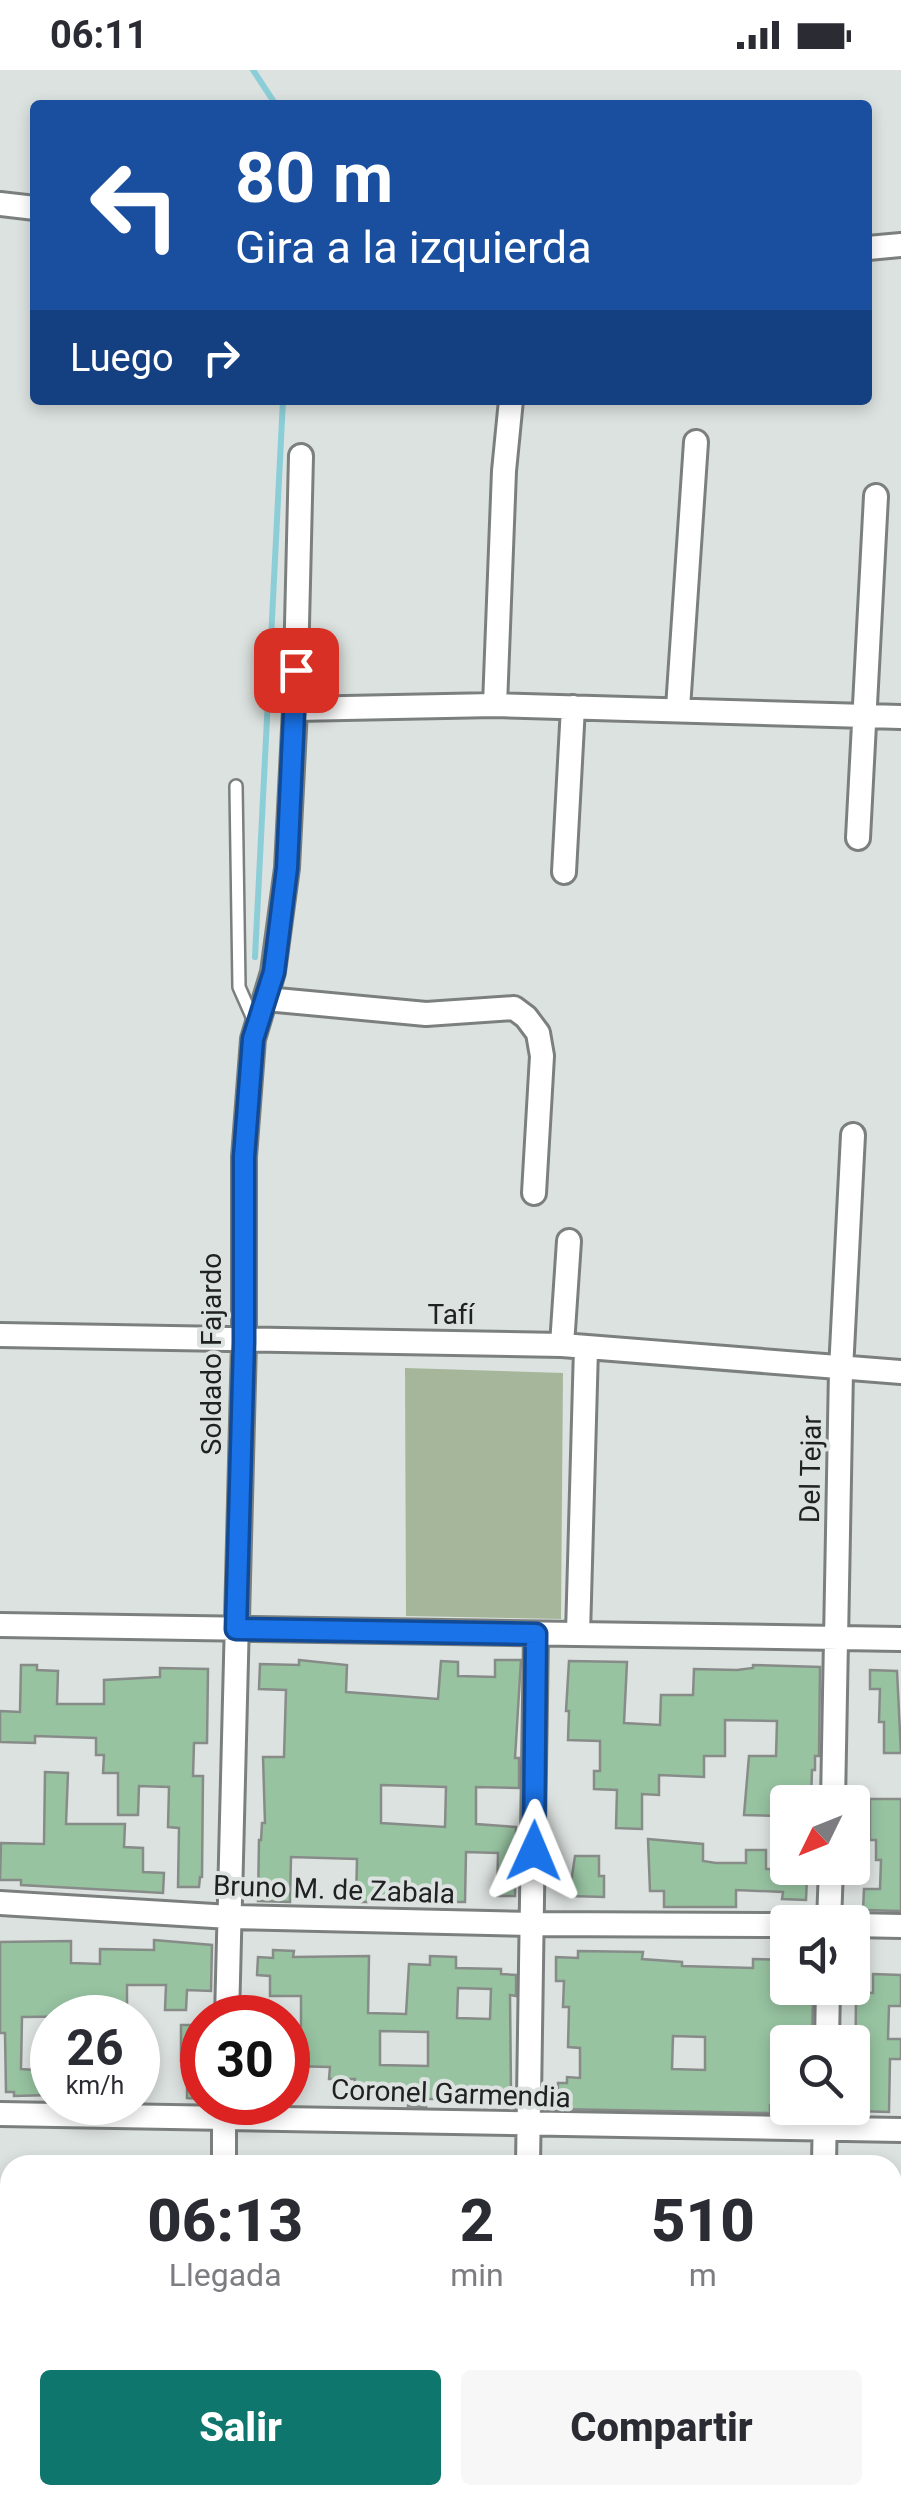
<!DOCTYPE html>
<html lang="es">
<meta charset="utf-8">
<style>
body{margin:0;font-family:Roboto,sans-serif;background:#f7f7f7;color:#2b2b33;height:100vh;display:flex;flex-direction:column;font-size:38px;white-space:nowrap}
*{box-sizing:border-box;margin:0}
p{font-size:32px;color:#7c7c81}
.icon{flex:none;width:55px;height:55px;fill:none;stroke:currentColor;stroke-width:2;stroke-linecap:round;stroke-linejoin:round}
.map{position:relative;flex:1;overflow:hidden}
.details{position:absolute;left:0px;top:2085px;width:902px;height:350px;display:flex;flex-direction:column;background:#fff;border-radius:30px 30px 0 0;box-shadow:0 5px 15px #0003}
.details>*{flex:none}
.hud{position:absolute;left:30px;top:30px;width:842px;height:305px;border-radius:10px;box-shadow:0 5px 15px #0003;background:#1a4fa0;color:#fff;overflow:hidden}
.needle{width:65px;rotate:227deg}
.controls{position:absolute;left:770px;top:1715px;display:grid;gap:20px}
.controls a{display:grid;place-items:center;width:100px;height:100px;border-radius:10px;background:#fff;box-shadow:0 5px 15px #0003;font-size:50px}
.speed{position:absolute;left:30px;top:1925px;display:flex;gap:20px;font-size:50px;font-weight:700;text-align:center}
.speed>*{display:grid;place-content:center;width:130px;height:130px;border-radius:50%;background:#fff;box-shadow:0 5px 15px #0003;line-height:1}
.speed small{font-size:25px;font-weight:400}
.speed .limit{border:15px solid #d22;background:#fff;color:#111}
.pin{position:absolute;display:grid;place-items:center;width:85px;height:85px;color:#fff;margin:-42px;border-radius:20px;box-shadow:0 5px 15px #0006}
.me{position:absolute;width:110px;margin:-55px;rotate:1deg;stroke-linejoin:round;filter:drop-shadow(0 0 8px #0008)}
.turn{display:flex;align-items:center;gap:35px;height:210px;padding:0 40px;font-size:45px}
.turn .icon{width:130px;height:130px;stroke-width:2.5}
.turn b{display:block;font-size:70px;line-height:85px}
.then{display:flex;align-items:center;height:95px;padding:0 40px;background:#0003;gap:20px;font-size:38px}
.eta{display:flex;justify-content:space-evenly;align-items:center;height:170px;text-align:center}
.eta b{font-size:60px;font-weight:800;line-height:70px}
.action{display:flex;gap:20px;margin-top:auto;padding:20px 40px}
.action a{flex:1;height:115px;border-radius:10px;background:#0f766e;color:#fff;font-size:40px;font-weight:800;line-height:115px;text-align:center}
.action a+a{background:#f7f7f7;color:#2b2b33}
.status{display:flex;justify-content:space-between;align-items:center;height:70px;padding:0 50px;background:#fff;direction:ltr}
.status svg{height:28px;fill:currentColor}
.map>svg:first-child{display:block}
</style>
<div class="status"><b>06:11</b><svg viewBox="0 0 49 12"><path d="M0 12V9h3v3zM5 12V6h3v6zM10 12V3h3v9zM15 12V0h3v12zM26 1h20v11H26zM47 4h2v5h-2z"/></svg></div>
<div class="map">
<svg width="901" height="2435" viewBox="0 0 901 2435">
<rect width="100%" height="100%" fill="#dce2df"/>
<path fill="#a5b69a" d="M405,1298l158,5 -2,246 -155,-3z"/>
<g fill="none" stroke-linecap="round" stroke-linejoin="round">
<path stroke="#8cced7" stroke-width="6" d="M253,0l23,35
M255,887l28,-557"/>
</g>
<path fill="#97c3a1" stroke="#888c89" stroke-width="2.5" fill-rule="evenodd" d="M299,1590l48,5 -1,27 92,7 3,-38 17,1v14l37,1v-17h26l-6,98h4v30l-43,-1v37l40,3 -1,69h-18l1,-43 -32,-1 -1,50h-109l1,-43 -66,-2 -1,45 -32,-1 1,-61h2l1,-17h3l-2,-66h21l2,-67 -27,-1 1,-25 39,1zM381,1715l65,2 -1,40 -64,-4z
M569,1591l58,1 -3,61 36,2 1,-30h32l1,-26 43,1 16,-2v-3l67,2 -1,89h-4v14h-3l-1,32h-33v14l-34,-1 5,-59h27l1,-35 -52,-1v36h-21v21l-45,-2v20l-17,-1v35l-26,-1 1,-38 -23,-1v-18h6v-30l-32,-1 1,-29h-3z
M21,1595h16v5l21,1 -1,33h47v-24l56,-3v-9l48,1 -1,74h-13l-1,33h10l-1,101h-2l-1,10h-21l1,-59 -11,-1 1,-40 -30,-1 -1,29h-20v-42h-15l1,-18h-8v-17l-61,-2v7l-35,-1v-31l20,1z
M870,1600l27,1 4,82h-17v-31h-5l1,-33h-10z
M45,1702l23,1 -2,51h59l-1,23 19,1v24l21,1 -1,20 -142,-8v-5h-21l1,-37 43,1z
M870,1729h31v112l-38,-1 1,-21h16l1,-29h-5v-20h-6z
M648,1769l55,5v17l13,2h30v-13h20v19h11v4h12v3l18,1 -1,23 -24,-1 1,-7 -47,-2v17h-72v-16h-14z
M575,1786h24v20h5v21l-35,-1z
M154,1870l58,5 -1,46 -24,-1 -1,20h-21l1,-25h-39v26l-20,-1 -1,6 -84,1 -1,52 15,1v6h16v19l-38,1v-4h-8l-1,-59h-5v-91l71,-1v22l29,1v-15l54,1z
M273,1880l21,1 -1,6 76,-1 -1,57 38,1 3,-50 21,1v-9l26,1v11l45,1v5l15,1v21l-6,-1 1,98 -35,-2v8h-50v8l-18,-1v-19l-54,-2 1,-6h-26l1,-12 -42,-1v-40h13v-30h-31v-20l-13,-1 1,-18 15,1zM458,1918l33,1 -1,30 -33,-1zM380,1961l48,1v34l-48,-1z
M578,1881l65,1 -1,7 40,3v4l71,2v-9l35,1v28l24,1 1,12 -1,41h-24v64l-18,-1v8l-213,-4 1,-26h9v-6l13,1v-30l-12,-1 1,-40h-6l1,-26h-8v-24l22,1zM673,1966l32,1v33l-33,-1z
M873,1904l28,1v31h-12l-1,33h13v20h-11l-1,53 -34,-1 1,-119 17,1z
M181,1955h21v74l-15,-1v-37h-6z"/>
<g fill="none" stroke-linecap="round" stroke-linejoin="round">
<defs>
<path id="service" d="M236,716l3,201 15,34"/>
<path id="minor" d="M0,134l35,4
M868,178l33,-3
M495,635l9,-234 7,-71
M678,638l18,-266
M295,639l200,-4 406,12
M858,768l18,-342
M564,802l9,-165
M266,929l160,15 88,-6 12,9 12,16 4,23 -8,137
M0,1265l562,10 339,27
M562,1275l7,-104
M0,1555l901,14
M578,1564l8,-286
M833,1732l8,-432 12,-235
M0,1833l230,14 304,7 254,1
M829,1852l2,-54
M852,1855l49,1
M227,1948l17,-677v-184l9,-118 20,-67 14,-104 8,-159 6,-253
M827,1972l1,-54
M0,2044l901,16
M224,2095v-61
M528,2095l8,-531
M824,2095l1,-57
M0,2420h10
M247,2425l454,10
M218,2435l1,-10
M758,2435h79"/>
</defs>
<use href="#service" stroke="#7b807e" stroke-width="16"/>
<use href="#minor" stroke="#7b807e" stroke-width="28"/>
<use href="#service" stroke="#fff" stroke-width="11"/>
<use href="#minor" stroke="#fff" stroke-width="22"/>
</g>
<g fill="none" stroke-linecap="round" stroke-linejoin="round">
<defs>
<path id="route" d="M296,600l-9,198 -13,104 -21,67 -9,118v185l-8,287 300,5 -2,217"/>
</defs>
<use href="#route" stroke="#114b97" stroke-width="25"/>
<use href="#route" stroke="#1a73e8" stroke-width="18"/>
</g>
<g text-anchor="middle" stroke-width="8" stroke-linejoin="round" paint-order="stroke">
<g font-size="28" fill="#202222" stroke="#dce2df">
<text x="451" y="1254">Tafí</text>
<text transform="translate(211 1284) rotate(-90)" y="10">Soldado Fajardo</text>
<text transform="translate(810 1399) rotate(-89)" y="10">Del Tejar</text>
<text transform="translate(334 1819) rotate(2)" y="10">Bruno M. de Zabala</text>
<text transform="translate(451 2023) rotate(2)" y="10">Coronel Garmendia</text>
</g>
</g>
</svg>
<div class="controls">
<a><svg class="needle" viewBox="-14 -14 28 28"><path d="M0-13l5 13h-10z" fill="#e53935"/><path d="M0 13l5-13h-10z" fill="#7c7c81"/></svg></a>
<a><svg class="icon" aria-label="sound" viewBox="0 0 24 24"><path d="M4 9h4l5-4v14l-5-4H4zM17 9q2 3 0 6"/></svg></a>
<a><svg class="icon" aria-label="search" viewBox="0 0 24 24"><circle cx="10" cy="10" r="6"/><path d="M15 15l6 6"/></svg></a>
</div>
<div class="speed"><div>26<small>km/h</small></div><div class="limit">30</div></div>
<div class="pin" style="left:296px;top:600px;background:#d93025"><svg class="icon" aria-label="arrive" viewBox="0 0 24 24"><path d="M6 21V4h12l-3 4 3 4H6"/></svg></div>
<svg class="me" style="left:534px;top:1781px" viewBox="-20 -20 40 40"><path d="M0-17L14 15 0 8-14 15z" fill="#1a73e8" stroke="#fff" stroke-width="4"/></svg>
<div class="hud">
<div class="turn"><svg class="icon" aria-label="left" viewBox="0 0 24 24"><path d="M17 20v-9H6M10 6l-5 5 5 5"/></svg><div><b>80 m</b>Gira a la izquierda</div></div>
<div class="then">Luego<svg class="icon" aria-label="right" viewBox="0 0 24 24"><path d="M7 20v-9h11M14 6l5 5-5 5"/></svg></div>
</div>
<section class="details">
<div class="eta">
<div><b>06:13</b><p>Llegada</p></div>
<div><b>2</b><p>min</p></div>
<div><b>510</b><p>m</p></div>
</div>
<div class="action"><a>Salir</a><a>Compartir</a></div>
</section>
</div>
